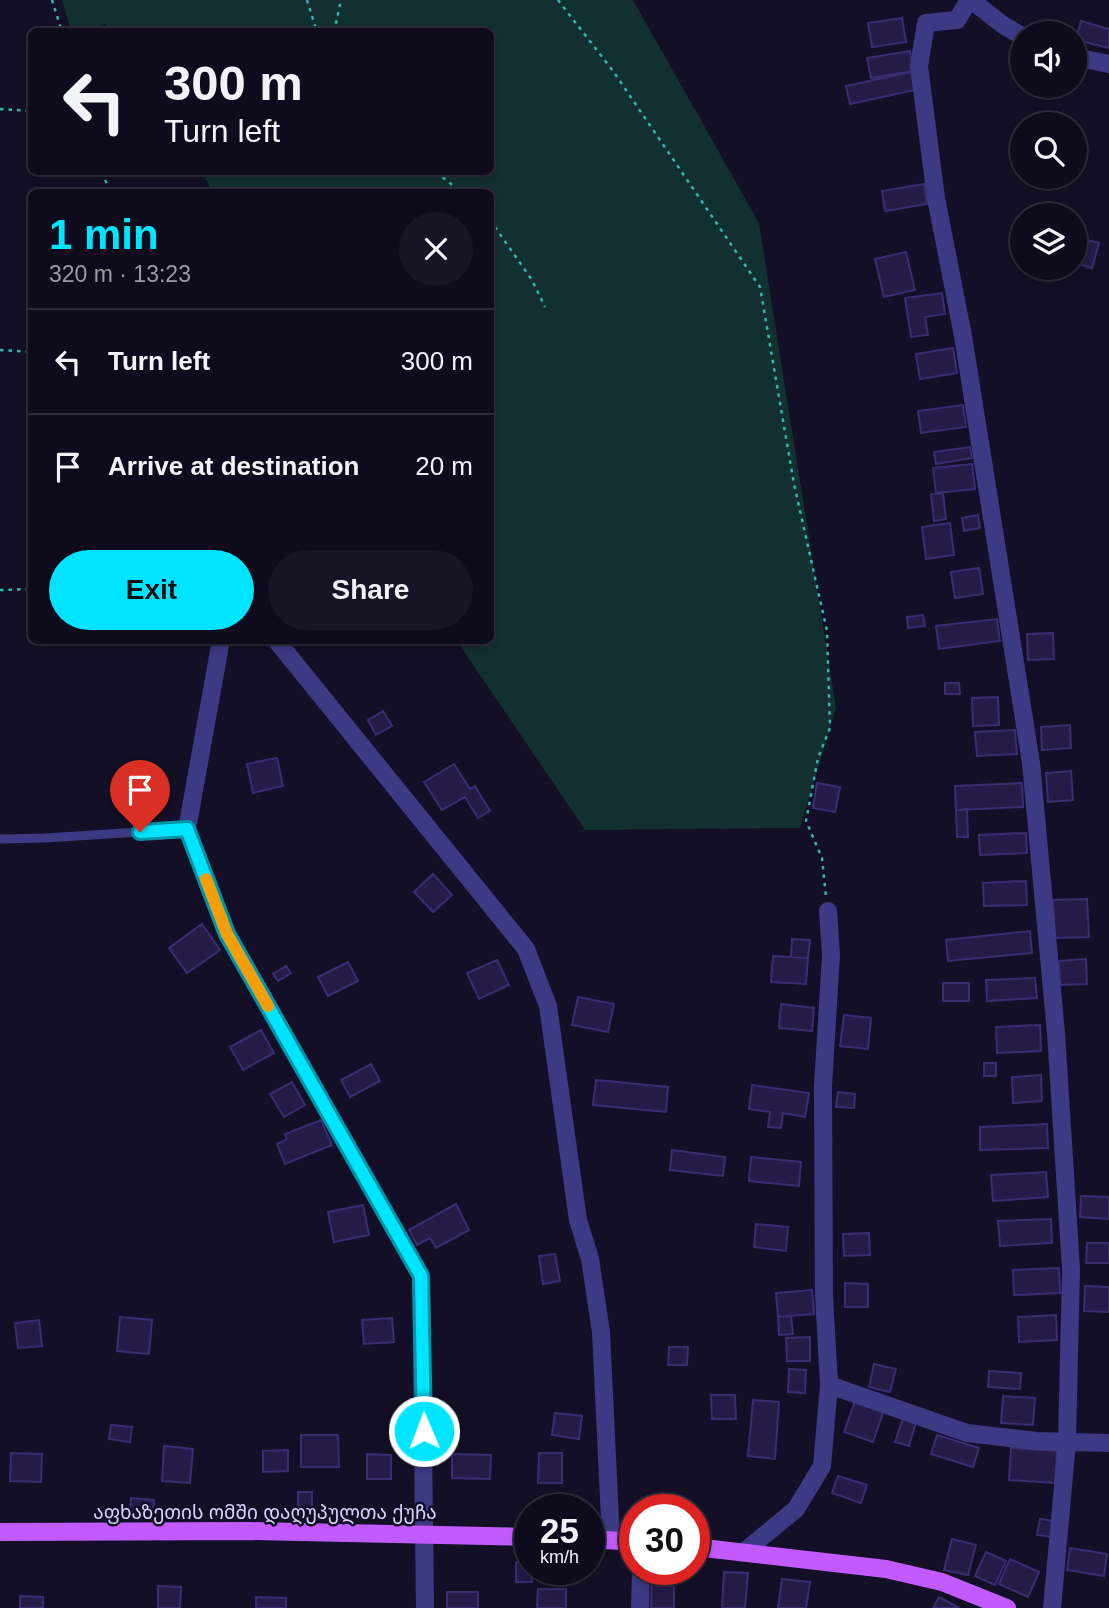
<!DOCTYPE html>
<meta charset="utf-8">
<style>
body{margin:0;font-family:Helvetica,"Noto Sans Georgian",sans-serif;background:#171425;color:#f1f3f6;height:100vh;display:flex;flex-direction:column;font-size:26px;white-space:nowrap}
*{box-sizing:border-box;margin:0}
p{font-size:23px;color:#9b9ba3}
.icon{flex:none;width:38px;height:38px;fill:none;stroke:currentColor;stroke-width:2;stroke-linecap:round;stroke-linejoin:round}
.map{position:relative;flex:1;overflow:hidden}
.sheet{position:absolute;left:28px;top:189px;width:466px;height:455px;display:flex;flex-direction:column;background:#0e0b1c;border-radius:10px;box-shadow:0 4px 10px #0003,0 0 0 2px #2e2b3b}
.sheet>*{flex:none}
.guide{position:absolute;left:28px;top:28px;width:466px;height:147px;border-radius:10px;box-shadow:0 4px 10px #0003,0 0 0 2px #2e2b3b;background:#0e0b1c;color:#f1f3f6;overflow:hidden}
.controls{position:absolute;left:1010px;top:21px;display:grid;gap:14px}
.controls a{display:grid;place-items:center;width:77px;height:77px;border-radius:50%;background:#0e0b1c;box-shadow:0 4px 10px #0003,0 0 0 2px #2e2b3b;font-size:35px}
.speed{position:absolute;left:514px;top:1494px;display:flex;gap:14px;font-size:35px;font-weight:700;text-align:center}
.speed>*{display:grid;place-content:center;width:91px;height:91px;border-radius:50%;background:#0e0b1c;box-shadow:0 4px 10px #0003,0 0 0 2px #2e2b3b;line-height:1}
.speed small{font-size:18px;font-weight:400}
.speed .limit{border:10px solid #d22;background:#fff;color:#111}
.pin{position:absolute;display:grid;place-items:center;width:60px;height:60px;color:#fff;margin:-72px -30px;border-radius:50% 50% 50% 0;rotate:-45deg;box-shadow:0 0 7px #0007}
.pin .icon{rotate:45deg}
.me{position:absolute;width:77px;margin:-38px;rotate:359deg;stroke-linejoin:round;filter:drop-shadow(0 0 5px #0008)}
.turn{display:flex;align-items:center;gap:24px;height:147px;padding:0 21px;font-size:32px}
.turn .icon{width:91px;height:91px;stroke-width:2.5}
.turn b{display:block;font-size:49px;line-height:60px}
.round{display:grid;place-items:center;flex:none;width:74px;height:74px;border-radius:37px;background:#171425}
.summary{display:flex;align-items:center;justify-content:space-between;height:119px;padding:0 21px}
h1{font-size:42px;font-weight:800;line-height:52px;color:#00e5ff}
.action{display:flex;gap:14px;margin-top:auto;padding:14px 21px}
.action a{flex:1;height:80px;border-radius:42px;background:#00e5ff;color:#111;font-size:28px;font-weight:800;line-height:80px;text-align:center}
.action a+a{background:#171425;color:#f1f3f6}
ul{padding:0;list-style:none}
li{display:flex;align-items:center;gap:21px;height:105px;padding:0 21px;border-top:2px solid #2e2b3b}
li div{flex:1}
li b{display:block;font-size:26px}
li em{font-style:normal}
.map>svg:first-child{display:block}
</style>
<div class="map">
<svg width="1109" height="1608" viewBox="0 0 1109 1608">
<rect width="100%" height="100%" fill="#130f26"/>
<path fill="#12302f" d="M62,0h571l126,223 77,485 -36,120 -215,2 -128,-189 33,-1v-448h-278l-9,-20h287v-140h-380l-5,-8 -21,7h-13z"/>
<path fill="#241b47" stroke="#3b2d73" stroke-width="2" d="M902,18l4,24 -34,5 -4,-24z
M1081,21l28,8v19l-33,-8z
M910,51l3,20 -42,7 -4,-20z
M911,72l4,18 -65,14 -4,-18z
M924,184l3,20 -42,7 -3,-20z
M1074,237l25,6 -7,25 -18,-5z
M906,252l9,38 -31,7 -9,-38z
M942,293l3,21 -20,3 3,18 -17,2 -6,-39z
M953,348l4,25 -37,6 -4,-25z
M963,405l3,22 -45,6 -3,-22z
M970,447l2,11 -36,6 -2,-12z
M972,464l3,25 -39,4 -3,-25z
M943,493l3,26 -12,2 -3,-27z
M978,515l2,13 -16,3 -2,-13z
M950,523l4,32 -28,4 -4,-32z
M979,568l4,26 -28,4 -4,-26z
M923,615l2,11 -17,2 -1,-11z
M997,619l3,22 -61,8 -3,-23z
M1053,633l1,26 -26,1 -1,-26z
M945,683h14l1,11h-15z
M998,697l1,28 -26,1 -1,-28z
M383,711l9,15 -16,9 -8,-15z
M1070,725l1,23 -29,2 -1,-23z
M1015,730l2,24 -40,2 -2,-24z
M277,758l6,28 -30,7 -6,-29z
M454,764l16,25 5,-3 15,25 -12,7 -13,-21 -23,13 -18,-28z
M1071,771l2,29 -25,2 -2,-29z
M817,783l23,4 -5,25 -22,-4z
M1022,783l1,24 -67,3 -1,-24z
M967,809l1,28h-11l-1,-27z
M1026,833l1,20 -47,2 -1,-20z
M433,874l19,21 -19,17 -19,-20z
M1026,881l1,24 -43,1 -1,-23z
M1087,899l2,38 -34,1 -2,-38z
M202,924l18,26 -33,23 -18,-25z
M1030,931l2,22 -84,8 -2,-21z
M792,939l18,1 -2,18 -17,-1z
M773,956l35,2 -2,26 -35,-2z
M1086,959l1,25 -27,1 -1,-24z
M497,960l12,25 -30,14 -12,-26z
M348,962l10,19 -30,15 -10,-19z
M286,966l5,7 -13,8 -5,-7z
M1035,978l2,20 -50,3 -1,-21z
M943,983h26v18h-26z
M578,997l36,7 -6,28 -36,-7z
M781,1004l33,4 -2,23 -33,-3z
M844,1015l27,3 -3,31 -28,-3z
M1040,1025l1,26 -44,2 -1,-26z
M261,1030l13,23 -31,17 -13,-23z
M984,1063h12v13h-12z
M371,1064l9,17 -30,16 -9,-17z
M1041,1075l1,26 -29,2 -1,-26z
M596,1080l72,7 -2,25 -73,-7z
M292,1082l13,23 -21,12 -14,-23z
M752,1085l57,8 -4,24 -22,-4 -2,15 -13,-1 2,-15 -21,-3z
M838,1092l17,2 -1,14 -18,-1z
M321,1120l11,25 -47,19 -8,-20 10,-5 -2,-5z
M1047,1124l1,24 -68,2v-23z
M672,1150l53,7 -2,19 -53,-6z
M751,1157l50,5 -2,24 -50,-5z
M1046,1172l2,25 -55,4 -2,-26z
M1081,1196l28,1v22l-29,-2z
M456,1204l13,26 -33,18 -6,-10 -13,7 -8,-15z
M363,1205l6,30 -35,7 -6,-30z
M1051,1219l1,24 -52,3 -2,-25z
M756,1224l32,3 -2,24 -32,-4z
M869,1233l1,22 -26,1 -1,-22z
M1087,1243h22v20h-23z
M555,1254l5,27 -17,3 -4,-28z
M1059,1268l1,25 -46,2 -1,-25z
M845,1283l23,1v23h-23z
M1085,1286l24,1v25l-25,-1z
M812,1290l2,24 -36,3 -2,-24z
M1056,1315l1,25 -38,2 -1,-25z
M791,1316l2,18 -14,1 -1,-18z
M120,1317l32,3 -3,34 -32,-3z
M392,1318l2,24 -30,2 -2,-24z
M39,1320l3,26 -24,2 -3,-25z
M810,1337v24h-23l-1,-23z
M669,1347h19l-1,18h-19z
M874,1364l22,5 -6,23 -21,-5z
M789,1369l17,1 -1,23 -17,-1z
M989,1371l32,2 -1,16 -32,-2z
M711,1395h24l1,24h-24z
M1003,1396l32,2 -2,27 -32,-2z
M753,1400l26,2 -4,57 -27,-3z
M855,1401l29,9 -11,32 -29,-10z
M555,1413l27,3 -3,23 -27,-4z
M903,1418l13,4 -7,24 -14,-4z
M111,1425l21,2 -2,15 -21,-3z
M301,1435h37l1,32h-38z
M937,1435l42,13 -6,19 -42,-13z
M164,1446l29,3 -3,34 -28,-2z
M1011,1448l46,3 -2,32 -46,-3z
M288,1450v21l-25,1v-21z
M11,1453l31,1 -1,28 -31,-1z
M539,1453h23v30h-24z
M367,1454l24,1v24h-24z
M452,1454l39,1 -1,24 -38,-1z
M838,1476l29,9 -6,18 -29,-10z
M298,1492h14v19h-14z
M131,1498l23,2 -1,13 -23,-2z
M1040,1519l14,2 -2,16 -15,-2z
M952,1539l24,6 -8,30 -24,-5z
M1070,1548l37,6 -3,22 -37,-6z
M986,1552l20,9 -11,24 -20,-9z
M1010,1559l29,13 -11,25 -29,-13z
M516,1562h14l2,20h-16z
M652,1570h22v38h-23z
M724,1572l24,1 -3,35h-23z
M782,1579l28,3 -4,26h-28z
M158,1586l23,1 -1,21h-22z
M538,1589h28v19h-29z
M447,1592h31v16h-31z
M20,1596l23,1v11h-23z
M256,1597l30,1v10h-30z
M939,1597l20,11h-26z"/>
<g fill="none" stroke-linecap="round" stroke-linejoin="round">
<path stroke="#2fb8b0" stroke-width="2.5" stroke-dasharray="3.5 5" stroke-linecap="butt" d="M52,0l10,32
M307,0l10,32
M558,0l55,71 147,216 34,197 33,147 3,97 -12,30 -12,63 16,37 4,39
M334,32l7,-32
M0,109l32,2
M102,172l8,20
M436,172l25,20
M490,220l42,60 13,27
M0,350l32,2
M0,590l32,-1"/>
<path stroke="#3d3a85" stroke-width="9" d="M0,839l45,-1 142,-9"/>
<path stroke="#3d3a85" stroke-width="18" d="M969,0l-12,20 -31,3 -7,43 17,132 27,138 68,427 25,270 15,236 -4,173 -15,166
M971,0l32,25 19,11
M1074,57l35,7
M221,640l-34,189 40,105 194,342 4,332
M276,640l250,309 22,57 30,214 12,39 11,73 10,208
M829,1385l138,48 69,8 73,2
M744,1552l52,-43 26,-43 7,-81 -5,-90 -1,-209 8,-131 -3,-44
M640,1608l1,-38"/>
<path stroke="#c25bff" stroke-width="18" d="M0,1532l250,-1 280,6
M590,1539l45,3
M695,1547l191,22 56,13 65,26"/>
</g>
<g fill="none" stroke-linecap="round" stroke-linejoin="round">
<defs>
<path id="route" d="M140,832l47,-3 40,105 194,342 3,155"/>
</defs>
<use href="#route" stroke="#0095a6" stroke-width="18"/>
<use href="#route" stroke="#00e5ff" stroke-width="12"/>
<path stroke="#f59e0b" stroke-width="12" d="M206,879l21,55 41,72"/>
</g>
<g text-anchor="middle" stroke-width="5" stroke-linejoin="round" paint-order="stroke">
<g font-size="19" fill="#d9d4ff" stroke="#130f26">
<text x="265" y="1519">აფხაზეთის ომში დაღუპულთა ქუჩა</text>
</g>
</g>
</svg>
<div class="controls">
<a><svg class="icon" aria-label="sound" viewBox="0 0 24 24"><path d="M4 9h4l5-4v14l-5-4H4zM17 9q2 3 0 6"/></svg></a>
<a><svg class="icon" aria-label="search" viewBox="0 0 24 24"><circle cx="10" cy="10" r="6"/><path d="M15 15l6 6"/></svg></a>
<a><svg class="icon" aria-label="layers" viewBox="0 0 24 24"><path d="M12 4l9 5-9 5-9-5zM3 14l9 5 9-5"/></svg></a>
</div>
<div class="speed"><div>25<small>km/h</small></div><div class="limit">30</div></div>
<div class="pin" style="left:140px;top:832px;background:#d93025"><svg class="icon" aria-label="arrive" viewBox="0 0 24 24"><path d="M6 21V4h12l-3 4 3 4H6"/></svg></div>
<svg class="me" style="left:424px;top:1431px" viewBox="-20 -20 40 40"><circle r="17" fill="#00e5ff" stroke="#fff" stroke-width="3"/><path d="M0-11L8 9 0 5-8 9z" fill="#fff"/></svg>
<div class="guide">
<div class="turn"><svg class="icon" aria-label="left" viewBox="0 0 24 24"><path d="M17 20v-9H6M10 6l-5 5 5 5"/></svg><div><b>300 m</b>Turn left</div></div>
</div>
<section class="sheet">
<div class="summary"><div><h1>1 min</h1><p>320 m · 13:23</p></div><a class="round"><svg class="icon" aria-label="close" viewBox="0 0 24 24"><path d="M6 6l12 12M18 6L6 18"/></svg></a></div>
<ul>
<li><svg class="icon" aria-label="left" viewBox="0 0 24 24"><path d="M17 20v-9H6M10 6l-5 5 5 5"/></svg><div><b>Turn left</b></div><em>300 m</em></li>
<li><svg class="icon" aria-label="arrive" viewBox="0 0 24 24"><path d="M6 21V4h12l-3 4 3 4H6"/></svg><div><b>Arrive at destination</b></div><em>20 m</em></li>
</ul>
<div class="action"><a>Exit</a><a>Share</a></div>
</section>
</div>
